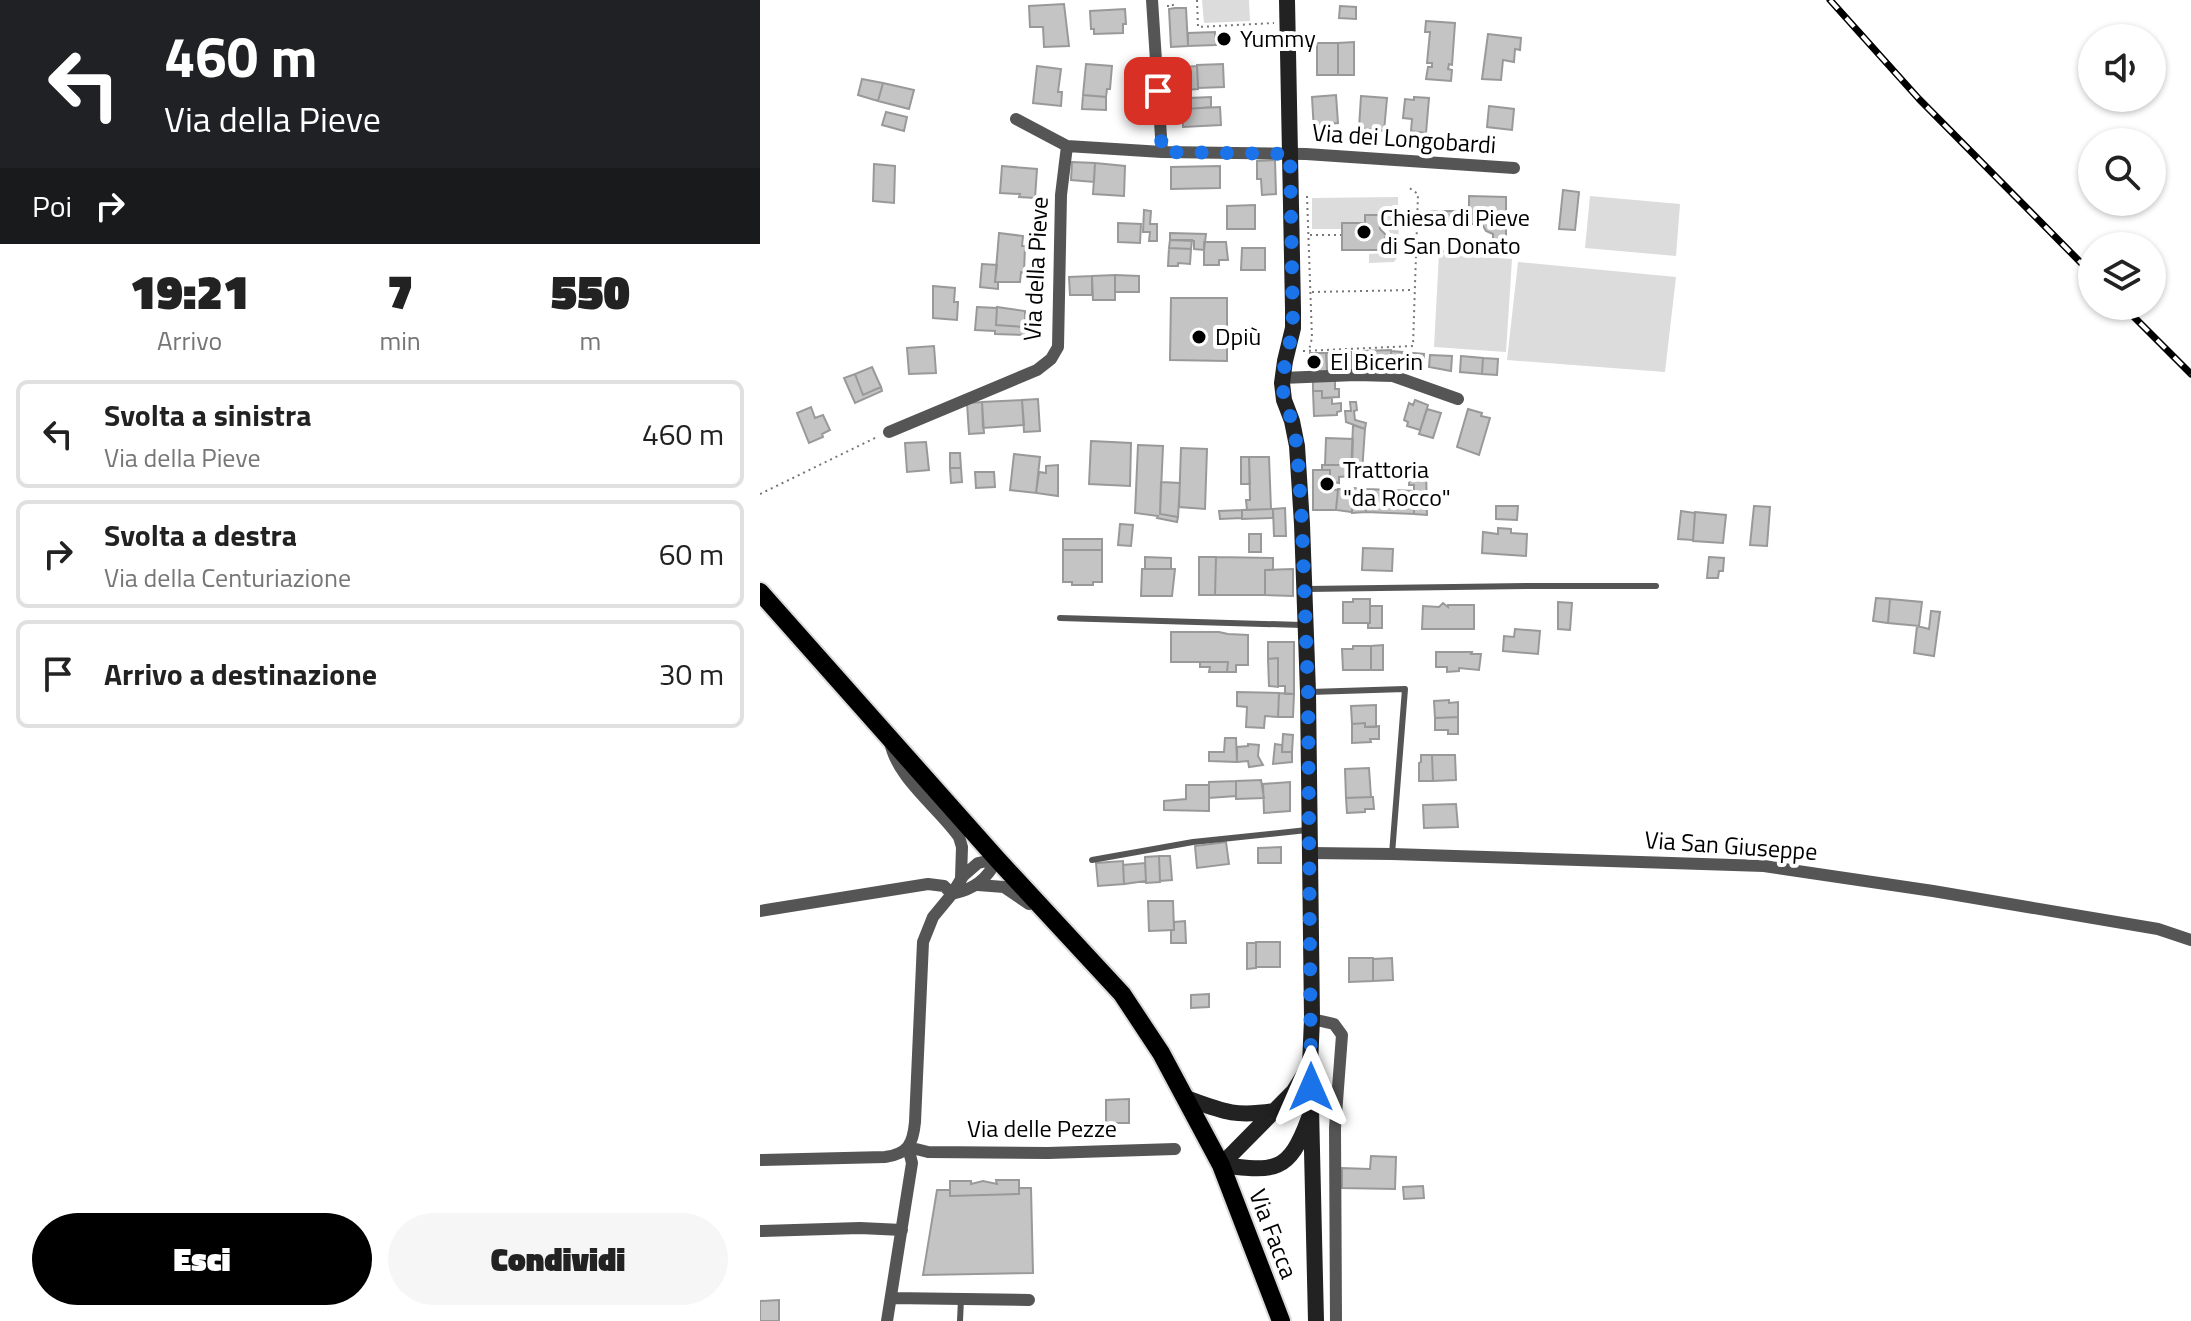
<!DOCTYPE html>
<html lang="it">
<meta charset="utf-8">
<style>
body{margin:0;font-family:"Titillium Web",sans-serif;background:#f6f6f6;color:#222;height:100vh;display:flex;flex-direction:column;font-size:30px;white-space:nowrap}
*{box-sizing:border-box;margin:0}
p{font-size:26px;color:#767676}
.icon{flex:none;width:44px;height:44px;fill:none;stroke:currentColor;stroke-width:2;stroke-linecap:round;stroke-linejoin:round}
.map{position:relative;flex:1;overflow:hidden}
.details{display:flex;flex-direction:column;background:#fff;width:760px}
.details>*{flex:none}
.guide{background:#202124;color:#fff;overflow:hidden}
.tools{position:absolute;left:1318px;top:24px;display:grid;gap:16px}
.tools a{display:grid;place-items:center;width:88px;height:88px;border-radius:50%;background:#fff;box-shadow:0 2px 6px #0004;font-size:40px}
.pin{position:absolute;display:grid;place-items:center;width:68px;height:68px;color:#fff;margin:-34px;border-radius:16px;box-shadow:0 4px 12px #0006}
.me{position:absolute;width:88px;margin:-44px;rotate:0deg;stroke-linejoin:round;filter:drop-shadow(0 0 6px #0008)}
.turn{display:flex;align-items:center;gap:28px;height:168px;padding:0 32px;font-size:36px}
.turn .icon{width:104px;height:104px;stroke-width:2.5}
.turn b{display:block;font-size:56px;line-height:68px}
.then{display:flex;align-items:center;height:76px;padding:0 32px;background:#0003;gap:16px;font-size:30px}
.eta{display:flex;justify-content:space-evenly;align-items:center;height:136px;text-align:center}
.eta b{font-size:48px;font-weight:800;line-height:56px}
.cta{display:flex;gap:16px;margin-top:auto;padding:16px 32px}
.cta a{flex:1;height:92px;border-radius:48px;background:#000;color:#fff;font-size:32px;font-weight:800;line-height:92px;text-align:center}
.cta a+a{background:#f6f6f6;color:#222}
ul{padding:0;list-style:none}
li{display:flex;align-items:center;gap:24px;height:108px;margin:0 16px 12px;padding:0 16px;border:4px solid #e0e0e0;border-radius:12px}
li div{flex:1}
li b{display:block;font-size:30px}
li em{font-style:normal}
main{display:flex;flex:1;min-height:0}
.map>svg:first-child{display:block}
</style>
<main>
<section class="details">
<div class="guide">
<div class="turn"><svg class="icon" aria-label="left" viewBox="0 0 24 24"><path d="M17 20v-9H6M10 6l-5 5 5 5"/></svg><div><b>460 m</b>Via della Pieve</div></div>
<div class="then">Poi<svg class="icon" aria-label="right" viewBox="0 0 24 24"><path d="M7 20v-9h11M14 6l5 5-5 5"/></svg></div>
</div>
<div class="eta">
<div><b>19:21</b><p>Arrivo</p></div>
<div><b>7</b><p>min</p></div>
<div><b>550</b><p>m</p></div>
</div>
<ul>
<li><svg class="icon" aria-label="left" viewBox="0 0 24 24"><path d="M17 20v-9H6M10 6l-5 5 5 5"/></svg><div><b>Svolta a sinistra</b><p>Via della Pieve</p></div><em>460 m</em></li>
<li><svg class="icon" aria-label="right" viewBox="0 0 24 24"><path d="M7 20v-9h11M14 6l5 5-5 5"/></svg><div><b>Svolta a destra</b><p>Via della Centuriazione</p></div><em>60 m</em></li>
<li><svg class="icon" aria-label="arrive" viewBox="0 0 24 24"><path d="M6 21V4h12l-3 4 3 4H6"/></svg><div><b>Arrivo a destinazione</b></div><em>30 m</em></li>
</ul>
<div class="cta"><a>Esci</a><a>Condividi</a></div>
</section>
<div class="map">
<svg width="1431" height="1321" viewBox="0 0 1431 1321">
<rect width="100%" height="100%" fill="#fff"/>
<path fill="#dcdcdc" d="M442,0h47l1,21 -46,2z
M830,196l90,8 -4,52 -91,-8z
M638,197l1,58 -5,7 -25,1v-9l17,-1v-9l5,-10 -6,-9 -2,-11h-18v8h-23v7h-30v-31z
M679,254l73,5 -6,93 -72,-5z
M758,262l158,15 -11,95 -158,-12z"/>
<path fill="#c4c4c4" stroke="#999" stroke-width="2" d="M304,4l5,42 -25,1 -1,-20h-13l-1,-21z
M580,6l16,1v12l-17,-1z
M415,8h11l2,38 -17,1 -2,-38z
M365,9l1,15h-3v9l-29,1v-5h-3l-1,-18z
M666,21l29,2 -3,42 -3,-1 -1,5 4,1 -1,11 -25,-2 2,-12h4v-4h-5l3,-31h-5z
M455,32l1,13 -28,1v-13z
M728,34l33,4 -1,12 -5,-1 -1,13 -11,-2 -2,20 -19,-1z
M594,42v33h-16v-32z
M557,43h21v32h-21z
M326,64l26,2 -2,23h-3l-1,8 -23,-2z
M463,64l1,23 -26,1 -1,-23z
M277,66l24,3 -3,23h4l-1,14 -28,-3z
M437,66l1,23 -12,1 -1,-23z
M102,79l21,4 -5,18 -20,-6z
M123,83l31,7 -5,19 -31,-8z
M323,95l23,2v13l-24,-1z
M576,95l2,28 -10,1 1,7 -15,1 -2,-35z
M601,96l26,2 -3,33 -25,-3z
M451,97v10l-22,2v-11z
M654,97l15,1 -3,35 -15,-2 1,-12 -9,-1 2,-19 9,1z
M729,106l25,3 -2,21 -25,-3z
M460,107l1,18 -38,2 -1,-18z
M126,112l21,5 -3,14 -22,-6z
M515,160l1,34 -14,1 -1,-16h-4v-18z
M312,162l23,1 -1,19 -23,-2z
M335,163l30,3 -1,30 -31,-2z
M114,164l21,2 -1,37 -21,-2z
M242,166l35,3 -2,29 -16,-1 1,-3 -20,-1z
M460,166v22l-49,1v-22z
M803,190l16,2 -4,38 -16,-1z
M709,196l37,1v43h-13v-6l-7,-3 -4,-7h-41v-13h28z
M495,205v24h-28v-23z
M384,210l7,1 -1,13h7v17h-8l1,-9h-7z
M667,211h14v13h-14z
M605,215h15v14l6,6 -2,6 -4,2v7h-38v-27h23z
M358,223l23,1 -1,19 -22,-1z
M239,233l24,3 -1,10h3l-1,27 -3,-1 -1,10h-25z
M410,233l36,1 -2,16 -10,-1v-8l-24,-1z
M410,240h22l-1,9 -22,-1z
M444,242h22l2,18h-9v5h-15z
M409,248l22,1 -1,15 -12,-1v3h-10z
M482,248h23v22h-24z
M222,264l15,1 -2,17h3v7l-18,-2z
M355,275v25h-22l-1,-24z
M355,275l24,1v16h-24z
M332,276v19h-22l-1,-18z
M173,286l22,2 -1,14h4l-1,18 -24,-2z
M411,298h56v63l-57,-1z
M217,307l20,1 -1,17 29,2v8l-30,-1v-3l-20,-1z
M237,307l28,4v16l-29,-2z
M174,346l2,27 -27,1 -2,-26z
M631,350l1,22 -26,1 -3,-22z
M631,351l11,1 -3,19 -7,-2z
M591,352v18l-24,1 -1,-18z
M642,352l22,2 -1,15 -22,-3z
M550,353h16l1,18h-16z
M670,355l22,1 -1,15 -22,-4z
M701,356l22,2 -1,16 -22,-2z
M723,358l15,1 -1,16 -15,-1z
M112,367l9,20 -18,8 -8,-21z
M95,374l8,21 18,-8 1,4 -27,12 -11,-25z
M575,379v10h4v8l-17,1v-7h-9v-11z
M553,391h9v7h10v6l9,-1v8l-4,1v3l-23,1z
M278,399l2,32 -16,1 -2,-32z
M262,400l2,25 -41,3 -1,-26z
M655,400l13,5 -8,25 -13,-4 1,-4 -4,-2 5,-17 4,2z
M222,402l2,31 -15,1 -2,-31z
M590,402h6l1,8 -3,1 1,9 11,3 -1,6 -19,-7 -1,-11h6z
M51,407l4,11 8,-3 7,15 -8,4 1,3 -14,6 -12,-30z
M667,409l14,4 -8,25 -14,-4z
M708,409l14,4 -1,3 9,2 -11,37 -22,-8z
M593,425l12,4 -3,43 -11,-1z
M566,438l27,1 -1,26h-27z
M331,441l40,2 -1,43 -41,-2z
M166,442l3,28 -22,2 -2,-29z
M378,445l25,1 -3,68 18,3 -1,5 -20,-4 1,-2 -23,-3z
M421,448l26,1 -2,60 -26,-2z
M190,453h10l1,15h-11z
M254,454l26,3 -4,36 -26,-3z
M481,457h8l1,27h-9z
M489,457h20l2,52 -24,1 -1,-10h4z
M298,465v31l-22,-3 3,-21 7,1v-7z
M562,465h29v11l-12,1v6l-7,-1 -2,-1v-11h-8z
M650,467h16l1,48 -13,-1v-29h-5z
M190,468h11l1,14 -11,1z
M553,470h17v11l-4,-1v9l12,1 -2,20h-23z
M215,472h19l1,15 -19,1z
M401,482l19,1 -2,34 -18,-3z
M593,488l13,1v23l-14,1z
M578,489l15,1 -1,22 -16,-2z
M606,489l48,2v23l-48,-2z
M736,506h22l-1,14 -21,-1z
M994,506l16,1 -3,39 -17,-1z
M525,508l1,28h-12l-1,-27z
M513,509v9l-31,1v-9z
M482,510v8l-22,1 -1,-8z
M921,511l14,2 -2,27 -15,-1z
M935,512l31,3 -3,28 -30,-2z
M360,524l13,1 -2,21 -13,-1z
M738,528l13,1v4l16,1 -1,22 -44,-3 1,-21 15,2z
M489,534h12v18h-12z
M303,539h39v11h-39z
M603,548l30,1 -1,22 -30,-1z
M303,550h39v32h-9v3h-21v-3h-9z
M385,557l26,1v11h-26z
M439,557h17l-1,38h-16z
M456,557l57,1v12h-8v25h-50z
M949,557l15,1 -1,13h-4l-1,7h-11z
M382,569h33l-3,27h-31z
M533,569v27l-28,-1v-25z
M1116,598l14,1 -2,24 -15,-2z
M593,599h17v24h-27v-21h10z
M1130,599l32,3 -3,24 -31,-3z
M798,602l14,1 -2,27 -12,-1z
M683,603l5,4v-2h26v24h-52l1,-23 16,1z
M610,606h12v22h-14v-5h2z
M1171,611l9,1 -6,44 -20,-3 3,-27 12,3z
M755,629l25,2 -2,23 -35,-3 1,-15 10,1z
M411,632h48l9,2 20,1v30h-12v7h-9l1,-10h-57z
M508,642h26v52h-9v-8h-7v-28l-10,1z
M623,645v25h-12v-24z
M593,646h18v24h-28l-1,-21h11z
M676,652h36l-1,2h10l-2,16 -20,-2v3l-12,1v-5h-11z
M518,658v29l-9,-1 -1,-27z
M440,662h28l-1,10h-18l1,-5h-10z
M477,692l42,1 -1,24 -13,-1 -1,12 -18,-1 1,-20 -10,-1z
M519,693l15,1 -1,23h-15z
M689,700v3l9,-1v15l-23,1 -1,-17z
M616,705v22h-11v-4l-13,1 -1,-18z
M698,717v17h-10v-4h-13v-12z
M605,723v4l14,-1v13h-9l1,3 -19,1v-19z
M523,734l10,1 -1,17h-10z
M465,738h11l1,24 -28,-1v-9h15z
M488,744l11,1 -1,11 5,9 -14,2 -1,-6 -11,1v-15l11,-1z
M515,744l7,1v7h10v10l-19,2z
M661,755h11l1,26h-14v-18l2,-1z
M672,755h23l1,25 -23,1z
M609,768l2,29 -25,1 -1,-29z
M501,780l3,18 -28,1v-18z
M476,781v15l-27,2v-16z
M530,782v29l-26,2 -1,-29z
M426,785h23v26l-45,-1v-9l22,-2z
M611,797h2l1,12h-9v3l-18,1 -1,-15z
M696,804l2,23 -34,1 -1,-23z
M466,842l3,22 -32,4 -2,-22z
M521,847v16h-23v-15z
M399,856h11l2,24 -12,1z
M399,856l1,26 -14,1 -1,-26z
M363,861l1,23 -26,2 -2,-23z
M385,863l1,18 -22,3 -1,-19z
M388,901h25l1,29 -25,1z
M425,921l1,22h-15v-13h3v-8z
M496,942h24v25h-24z
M487,943h9v25l-9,1z
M589,958h24v23l-24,1z
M632,958l1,22 -20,1v-22z
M449,994v13l-18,1v-13z
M369,1099v24h-23v-23z
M611,1156l25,1 -1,32 -53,-1v-20l28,1z
M236,1180h23v14l-69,2v-15h21v3l12,-3 14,3z
M663,1186l1,12 -20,1 -1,-12z
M259,1188h12l2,85 -110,2 14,-85h13v6l69,-2z
M19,1300v21h-19v-20z"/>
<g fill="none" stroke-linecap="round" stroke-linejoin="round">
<defs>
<path id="primary" d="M0,592l237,267 125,135 39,59 60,112 60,156"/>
</defs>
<use href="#primary" stroke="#dbdbdb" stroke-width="22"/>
<path stroke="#777" stroke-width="2" stroke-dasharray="2 4" stroke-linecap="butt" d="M437,0l1,27 76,-4
M407,6h6l-1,-6
M547,196l5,142 -3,12
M550,235h31
M646,252l67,-1 11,-8
M552,292l101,-2
M543,351l110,-5 5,-152 -10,-7
M0,494l117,-57"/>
<path stroke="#555" stroke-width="6" d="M547,589l222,-3h127
M300,618l242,7
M550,692l95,-3 -13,165
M332,860l101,-18 114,-12
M200,1321l1,-22"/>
<path stroke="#555" stroke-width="12" d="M392,0l10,152
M256,119l51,27 95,6 144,2 208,14
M522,378l74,-3 37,1 65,23
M129,432l148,-62 14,-11 7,-12 3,-152 6,-49
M130,741c6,37 48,66 69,96l3,10 -1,31
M550,853l82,1 372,12 169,25 225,38 33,11
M218,885l26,2 25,17
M192,894c22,-5 35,-14 45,-35
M0,911l168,-27 16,2 8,8
M552,1019l22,5 8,11 -7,93 1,193
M148,1147l20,5 120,1 127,-4
M0,1160l125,-3c23,-3 28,-13 30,-35l8,-180 10,-25 19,-23 11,-18 15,-13 19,-4
M0,1231l100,-3 42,2
M131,1298l138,2
M127,1321l25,-158 -4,-16"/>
<path stroke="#222" stroke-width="16" d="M527,0l6,309v19l-8,33 -3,22 2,17 8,21 5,25 5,78 6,168 4,327 -2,46 6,256
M426,1098c38,14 48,19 89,13
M461,1165l73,-74 16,-26
M461,1165c54,7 68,8 88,-47"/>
<use href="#primary" stroke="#000" stroke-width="18"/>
<defs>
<path id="rail" d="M1070,0l89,99 173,175
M1363,306l68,68"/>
</defs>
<use href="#rail" stroke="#000" stroke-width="7"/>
<use href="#rail" stroke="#fff" stroke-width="4" stroke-dasharray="12" stroke-linecap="butt"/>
</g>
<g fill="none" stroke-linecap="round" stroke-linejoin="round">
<path stroke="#1a73e8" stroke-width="14" stroke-dasharray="0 25.2" d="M398,91l4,61 128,2 3,174 -11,50 2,22 8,21 5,25 5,78 6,168 3,395"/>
</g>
<g fill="#000" stroke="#fff" stroke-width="3">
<circle cx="464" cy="39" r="8"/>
<circle cx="604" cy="232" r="8"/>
<circle cx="439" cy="337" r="8"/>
<circle cx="554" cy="362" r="8"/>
<circle cx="567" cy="484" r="8"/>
</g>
<g text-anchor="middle" stroke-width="8" stroke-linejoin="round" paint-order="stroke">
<g font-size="24" fill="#000" stroke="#fff" text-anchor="start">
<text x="480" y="47">Yummy</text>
<text x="620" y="226">Chiesa di Pieve<tspan x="620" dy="28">di San Donato</tspan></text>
<text x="455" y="345">Dpiù</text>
<text x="570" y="370">El Bicerin</text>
<text x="583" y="478">Trattoria<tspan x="583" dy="28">"da Rocco"</tspan></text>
</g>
<g font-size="24" fill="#000" stroke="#fff">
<text transform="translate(644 139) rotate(4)" y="8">Via dei Longobardi</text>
<text transform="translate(276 269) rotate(-87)" y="8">Via della Pieve</text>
<text transform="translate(971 846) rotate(4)" y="8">Via San Giuseppe</text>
<text x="282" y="1137">Via delle Pezze</text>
<text transform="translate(513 1234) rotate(69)" y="8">Via Facca</text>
</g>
</g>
</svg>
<div class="tools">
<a><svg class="icon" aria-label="sound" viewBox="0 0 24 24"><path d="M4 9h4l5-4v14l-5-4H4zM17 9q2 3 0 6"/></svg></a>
<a><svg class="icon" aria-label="search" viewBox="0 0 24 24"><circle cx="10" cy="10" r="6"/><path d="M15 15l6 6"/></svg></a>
<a><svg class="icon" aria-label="layers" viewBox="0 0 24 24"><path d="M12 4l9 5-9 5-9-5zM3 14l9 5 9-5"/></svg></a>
</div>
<div class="pin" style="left:398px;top:91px;background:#d93025"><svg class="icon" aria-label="arrive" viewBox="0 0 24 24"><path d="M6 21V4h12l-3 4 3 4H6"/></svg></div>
<svg class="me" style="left:551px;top:1087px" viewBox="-20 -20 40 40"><path d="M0-17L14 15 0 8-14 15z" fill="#1a73e8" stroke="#fff" stroke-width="4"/></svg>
</div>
</main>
